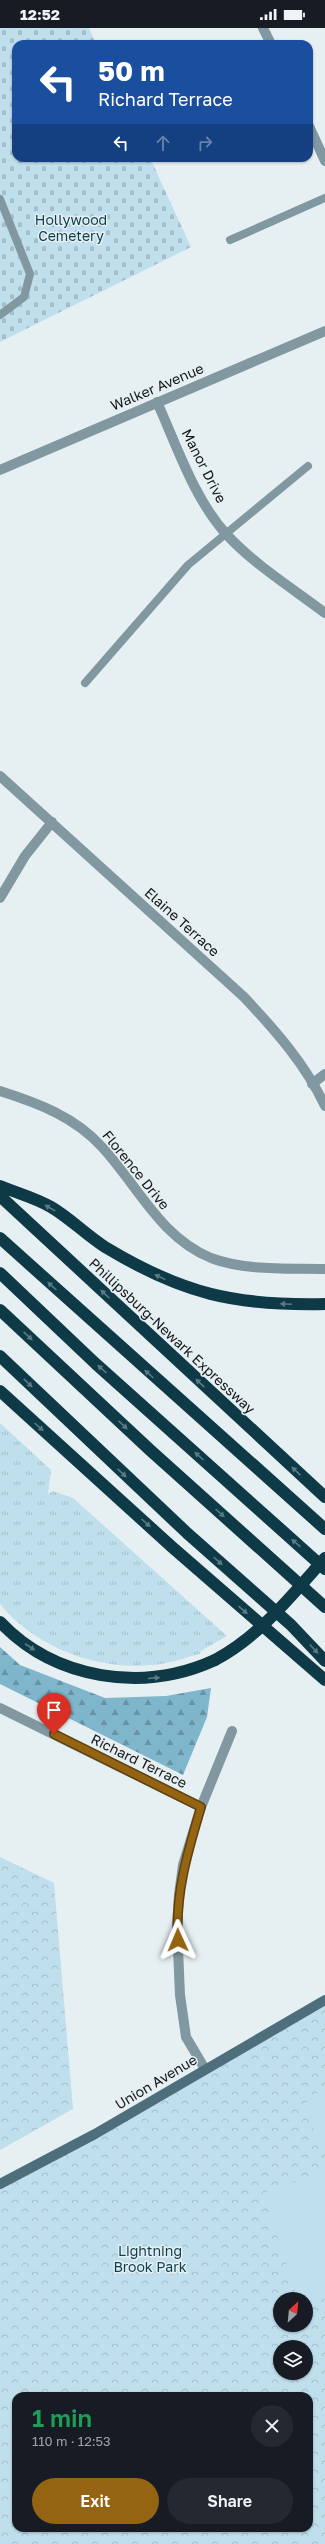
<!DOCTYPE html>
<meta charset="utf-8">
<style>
body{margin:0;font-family:"Golos Text",sans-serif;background:#242831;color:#f1f3f6;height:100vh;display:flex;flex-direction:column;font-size:15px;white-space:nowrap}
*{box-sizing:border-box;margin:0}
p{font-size:13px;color:#9ea1a6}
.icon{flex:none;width:22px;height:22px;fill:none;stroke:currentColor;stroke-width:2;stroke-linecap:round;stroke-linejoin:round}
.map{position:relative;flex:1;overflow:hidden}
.sheet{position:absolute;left:12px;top:2364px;width:301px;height:140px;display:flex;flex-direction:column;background:#171b24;border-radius:12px;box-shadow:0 1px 3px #0004}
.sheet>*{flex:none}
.banner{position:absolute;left:12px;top:12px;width:301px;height:122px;border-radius:12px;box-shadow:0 1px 3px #0004;background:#1a4fa0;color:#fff;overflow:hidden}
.needle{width:26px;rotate:26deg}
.fabs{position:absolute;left:273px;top:2264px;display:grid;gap:8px}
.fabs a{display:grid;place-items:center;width:40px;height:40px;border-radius:50%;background:#171b24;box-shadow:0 1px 3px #0004;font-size:20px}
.pin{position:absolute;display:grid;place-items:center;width:34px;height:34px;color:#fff;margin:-41px -17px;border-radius:50% 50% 50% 0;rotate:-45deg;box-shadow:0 0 4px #0007}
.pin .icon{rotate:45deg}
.me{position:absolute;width:44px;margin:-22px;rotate:359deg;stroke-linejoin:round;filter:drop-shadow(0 0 3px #0008)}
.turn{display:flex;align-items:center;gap:14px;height:84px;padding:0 20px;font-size:18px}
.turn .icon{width:52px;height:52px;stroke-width:2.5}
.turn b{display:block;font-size:28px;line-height:34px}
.lanes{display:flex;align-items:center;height:38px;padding:0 20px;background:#0003;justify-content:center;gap:20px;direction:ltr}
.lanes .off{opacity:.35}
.round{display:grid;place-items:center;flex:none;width:42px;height:42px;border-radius:21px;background:#242831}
.overview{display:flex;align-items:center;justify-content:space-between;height:68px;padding:0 20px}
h1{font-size:24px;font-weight:600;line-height:30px;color:#1e9e55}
.primary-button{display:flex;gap:8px;margin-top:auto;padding:8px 20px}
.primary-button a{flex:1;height:46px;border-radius:24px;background:#946413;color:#fff;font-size:16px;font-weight:600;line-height:46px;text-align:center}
.primary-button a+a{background:#242831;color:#f1f3f6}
.status{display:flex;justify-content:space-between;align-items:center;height:28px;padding:0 20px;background:#171b24;direction:ltr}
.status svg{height:11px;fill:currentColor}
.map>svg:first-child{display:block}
</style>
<div class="status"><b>12:52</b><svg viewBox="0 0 49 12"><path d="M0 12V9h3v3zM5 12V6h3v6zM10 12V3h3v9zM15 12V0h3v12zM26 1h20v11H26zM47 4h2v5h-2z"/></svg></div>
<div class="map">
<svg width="325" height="2516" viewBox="0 0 325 2516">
<defs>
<pattern id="grass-tufts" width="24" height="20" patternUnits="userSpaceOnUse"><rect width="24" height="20" fill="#bfdfec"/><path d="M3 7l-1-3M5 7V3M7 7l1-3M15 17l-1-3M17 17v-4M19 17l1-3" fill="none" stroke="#a3bfca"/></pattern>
<pattern id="forest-firs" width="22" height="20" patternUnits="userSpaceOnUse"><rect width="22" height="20" fill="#7fb6cb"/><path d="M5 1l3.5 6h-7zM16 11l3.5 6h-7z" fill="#6793a4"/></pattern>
<pattern id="cemetery-stones" width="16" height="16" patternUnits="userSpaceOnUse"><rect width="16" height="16" fill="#bfdfec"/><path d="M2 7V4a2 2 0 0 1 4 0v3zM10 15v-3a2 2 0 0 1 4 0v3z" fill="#a3bfca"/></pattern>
<pattern id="park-crowns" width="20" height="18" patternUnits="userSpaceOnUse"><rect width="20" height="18" fill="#bfdfec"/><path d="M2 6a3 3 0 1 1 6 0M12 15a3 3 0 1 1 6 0" fill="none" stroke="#a3bfca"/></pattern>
</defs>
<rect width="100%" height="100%" fill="#e6eff2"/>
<path fill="url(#grass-tufts)" d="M0,1395l51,47 -3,24 5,-3 20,7 154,138 -28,16 3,1c-17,5 -34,11 -51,12 -57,5 -115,-18 -151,-61z"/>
<path fill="url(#forest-firs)" d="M0,1619l20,18 85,33 61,-2 45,-8 -4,29 -24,58 -183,-91z"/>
<path fill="url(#cemetery-stones)" d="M0,0h89l7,16h-80v114h134l41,89 -191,95z"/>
<path fill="url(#park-crowns)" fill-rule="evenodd" d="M0,1829l54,26 19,226 -73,41z
M325,1972v544h-325v-361zM280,2271h26v26h-26zM280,2319h26v26h-26zM16,2368h293v132h-293z"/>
<path fill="#bfdfec" d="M325,2058v62l-24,-40z
M325,2144v127l-19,5v-5h-8l-35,-106z"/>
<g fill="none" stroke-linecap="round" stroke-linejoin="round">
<path stroke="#8198a1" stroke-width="8" d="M0,171l30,75 -6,23 -24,18
M230,212l95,-42
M85,655l103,-118 120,-99"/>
<path stroke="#8198a1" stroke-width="10" d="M263,0l8,16
M309,98l16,35
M157,374c20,44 37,97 70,133 28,30 65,53 98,78
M0,442l325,-139
M0,748l244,221c31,33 62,68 81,109
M0,870l25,-42 27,-34
M312,1056l13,-10
M0,1063c38,12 75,26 102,56 36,39 58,90 109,111 34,13 78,10 114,11
M0,1680l201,99
M205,2041l-19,-32 -6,-42 -3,-69 2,-31 4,-30 18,-58 31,-76"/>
<path stroke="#4d6f7c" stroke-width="10" d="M0,2156l95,-50 230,-134"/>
<path stroke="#0e3947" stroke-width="12" d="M0,1158c17,7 36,12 51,21 19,11 35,28 54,40 78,47 130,59 220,57
M0,1168l325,301
M0,1210l325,291
M0,1245l96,91 229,205
M0,1282l150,140 175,157
M0,1328l187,177 104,92 34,36
M0,1363l172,156 153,133
M0,1594c55,58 143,71 215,38"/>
<path stroke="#0e3947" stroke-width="12" d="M215,1632c45,-24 76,-64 110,-102"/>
</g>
<defs><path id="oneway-solid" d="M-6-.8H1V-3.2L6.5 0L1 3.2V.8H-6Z"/></defs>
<g fill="#5a7983">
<use href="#oneway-solid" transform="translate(50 1180) rotate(-151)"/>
<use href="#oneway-solid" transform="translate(160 1249) rotate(-154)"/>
<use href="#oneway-solid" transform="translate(52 1258) rotate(-138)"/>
<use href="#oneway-solid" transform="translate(105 1266) rotate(-137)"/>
<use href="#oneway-solid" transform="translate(286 1276) rotate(-178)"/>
<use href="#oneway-solid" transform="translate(28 1308) rotate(43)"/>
<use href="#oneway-solid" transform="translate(102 1341) rotate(-138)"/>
<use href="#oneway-solid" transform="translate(149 1346) rotate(-138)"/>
<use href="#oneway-solid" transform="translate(28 1355) rotate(44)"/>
<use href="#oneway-solid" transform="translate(200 1355) rotate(-137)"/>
<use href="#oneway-solid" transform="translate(123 1397) rotate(43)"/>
<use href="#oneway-solid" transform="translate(39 1399) rotate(42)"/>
<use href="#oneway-solid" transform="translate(199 1428) rotate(-138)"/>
<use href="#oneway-solid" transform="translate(296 1443) rotate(-137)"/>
<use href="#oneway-solid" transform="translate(122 1445) rotate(43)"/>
<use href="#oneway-solid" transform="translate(220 1485) rotate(42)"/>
<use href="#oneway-solid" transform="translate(146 1495) rotate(42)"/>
<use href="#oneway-solid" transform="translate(296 1515) rotate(-139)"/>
<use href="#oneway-solid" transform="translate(218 1533) rotate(42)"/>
<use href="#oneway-solid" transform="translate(243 1582) rotate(41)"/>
<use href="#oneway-solid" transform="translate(30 1619) rotate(33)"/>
<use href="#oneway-solid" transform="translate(314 1621) rotate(47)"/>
<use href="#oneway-solid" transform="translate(154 1650) rotate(-5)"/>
</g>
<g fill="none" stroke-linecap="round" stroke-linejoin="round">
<defs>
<path id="route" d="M54,1706l147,73c-13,44 -26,86 -23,133"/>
</defs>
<use href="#route" stroke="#60410c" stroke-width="10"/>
<use href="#route" stroke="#946413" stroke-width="7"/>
</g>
<g text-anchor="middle" stroke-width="3" stroke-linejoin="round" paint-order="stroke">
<g font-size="14" fill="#0c3e4d" stroke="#e6eff2">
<text x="71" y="197">Hollywood<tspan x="71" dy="16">Cemetery</tspan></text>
<text x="150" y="2228">Lightning<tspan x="150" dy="16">Brook Park</tspan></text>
</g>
<g font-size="14" fill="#151819" stroke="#e6eff2">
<text transform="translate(157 359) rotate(-23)" y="5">Walker Avenue</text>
<text transform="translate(204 438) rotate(63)" y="5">Manor Drive</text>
<text transform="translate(182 894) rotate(42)" y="5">Elaine Terrace</text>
<text transform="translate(136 1142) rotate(51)" y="5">Florence Drive</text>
<text transform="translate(172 1308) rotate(43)" y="5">Phillipsburg-Newark Expressway</text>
<text transform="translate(139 1733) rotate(26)" y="5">Richard Terrace</text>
<text transform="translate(156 2054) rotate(-31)" y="5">Union Avenue</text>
</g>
</g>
</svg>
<div class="fabs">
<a><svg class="needle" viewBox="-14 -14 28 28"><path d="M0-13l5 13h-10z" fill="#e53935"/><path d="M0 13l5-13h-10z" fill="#9ea1a6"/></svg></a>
<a><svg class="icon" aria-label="layers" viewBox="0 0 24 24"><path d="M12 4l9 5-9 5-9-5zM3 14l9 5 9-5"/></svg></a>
</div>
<div class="pin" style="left:54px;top:1706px;background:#d93025"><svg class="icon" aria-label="arrive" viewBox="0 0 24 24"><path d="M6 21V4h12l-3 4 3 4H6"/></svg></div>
<svg class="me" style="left:178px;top:1912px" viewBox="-20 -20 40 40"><path d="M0-17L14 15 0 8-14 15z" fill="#946413" stroke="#fff" stroke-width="4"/></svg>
<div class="banner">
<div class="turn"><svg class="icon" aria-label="left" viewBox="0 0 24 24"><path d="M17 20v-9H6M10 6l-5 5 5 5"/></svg><div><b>50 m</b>Richard Terrace</div></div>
<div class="lanes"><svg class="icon" aria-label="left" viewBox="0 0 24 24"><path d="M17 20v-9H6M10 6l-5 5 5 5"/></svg><svg class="icon off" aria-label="ahead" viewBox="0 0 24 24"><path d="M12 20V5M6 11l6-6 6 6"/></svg><svg class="icon off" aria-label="right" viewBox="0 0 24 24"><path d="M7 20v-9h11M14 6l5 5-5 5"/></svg></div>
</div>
<section class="sheet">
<div class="overview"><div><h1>1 min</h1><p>110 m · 12:53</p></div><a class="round"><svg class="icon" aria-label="close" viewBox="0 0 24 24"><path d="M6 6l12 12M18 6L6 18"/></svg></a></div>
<div class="primary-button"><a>Exit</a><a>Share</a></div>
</section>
</div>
